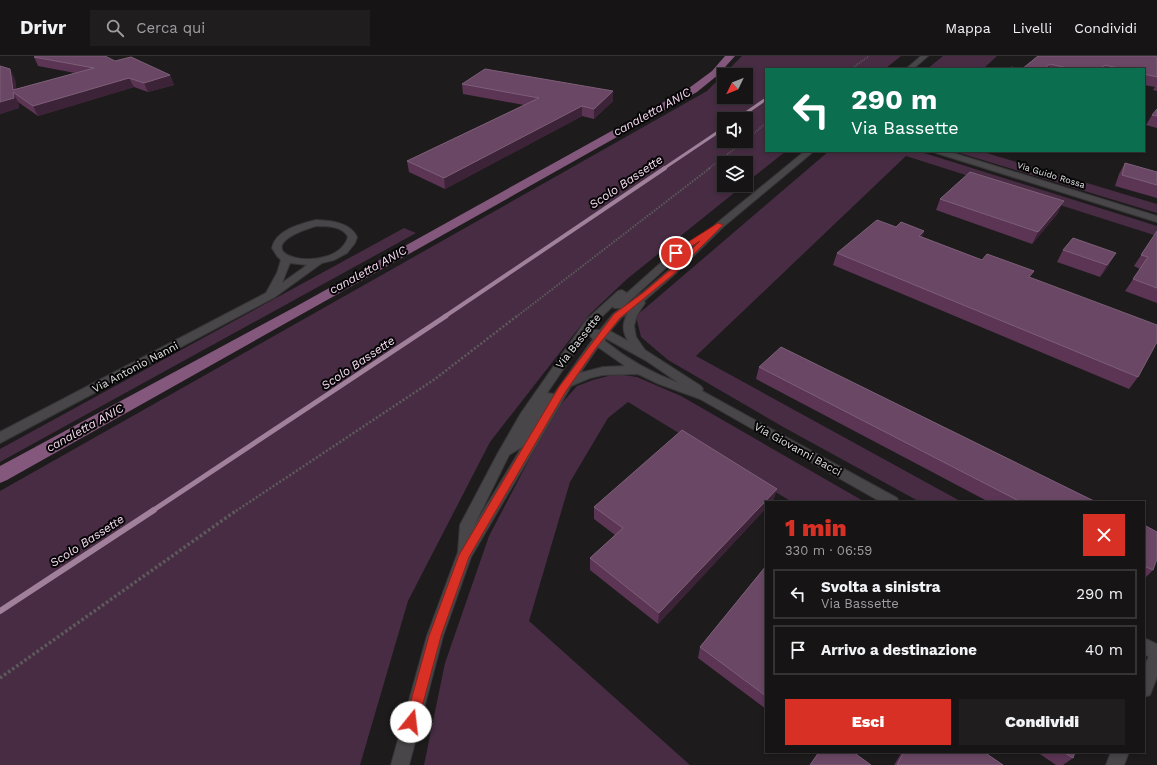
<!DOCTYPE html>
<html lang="it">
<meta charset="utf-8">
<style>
body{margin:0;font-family:"Work Sans",sans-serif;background:#1f1d1e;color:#f1f3f6;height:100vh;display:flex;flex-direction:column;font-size:15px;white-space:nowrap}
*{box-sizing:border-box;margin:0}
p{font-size:13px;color:#9e9ea0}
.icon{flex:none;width:22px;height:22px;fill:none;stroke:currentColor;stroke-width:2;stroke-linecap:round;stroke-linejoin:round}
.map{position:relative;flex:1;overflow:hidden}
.panel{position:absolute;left:765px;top:445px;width:380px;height:252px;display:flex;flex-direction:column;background:#161415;border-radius:0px;box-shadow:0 2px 6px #0003,0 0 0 1px #353334}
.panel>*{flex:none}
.guide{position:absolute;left:765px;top:12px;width:380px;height:84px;border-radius:0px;box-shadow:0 2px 6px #0003,0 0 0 1px #353334;background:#0b6e4f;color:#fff;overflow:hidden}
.needle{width:26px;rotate:227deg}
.fabs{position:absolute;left:717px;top:12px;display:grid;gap:8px}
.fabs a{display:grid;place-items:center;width:36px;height:36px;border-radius:0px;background:#161415;box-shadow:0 2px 6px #0003,0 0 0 1px #353334;font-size:20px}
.pin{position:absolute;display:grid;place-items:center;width:34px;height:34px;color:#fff;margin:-17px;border:2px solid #fff;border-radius:50%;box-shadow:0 1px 4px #0007}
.me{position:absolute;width:44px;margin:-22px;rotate:16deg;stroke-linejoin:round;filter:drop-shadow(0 0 3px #0008)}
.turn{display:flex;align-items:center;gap:14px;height:84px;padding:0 20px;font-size:18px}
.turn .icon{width:52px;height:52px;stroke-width:2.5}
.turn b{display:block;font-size:28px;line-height:34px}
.round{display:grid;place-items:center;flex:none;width:42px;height:42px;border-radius:0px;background:#1f1d1e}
.overview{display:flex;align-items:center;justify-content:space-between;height:68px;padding:0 20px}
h1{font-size:24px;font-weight:800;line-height:30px;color:#d93025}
.action{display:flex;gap:8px;margin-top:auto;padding:8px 20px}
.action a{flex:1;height:46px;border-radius:0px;background:#d93025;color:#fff;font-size:16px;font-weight:800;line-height:46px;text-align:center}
.action a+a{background:#1f1d1e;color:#f1f3f6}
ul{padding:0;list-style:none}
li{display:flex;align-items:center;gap:12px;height:50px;margin:0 8px 6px;padding:0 12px;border:2px solid #353334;border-radius:0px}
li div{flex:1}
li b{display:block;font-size:15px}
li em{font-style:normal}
header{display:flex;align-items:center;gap:24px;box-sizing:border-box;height:56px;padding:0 20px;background:#161415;border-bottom:1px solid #353334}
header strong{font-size:19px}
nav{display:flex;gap:22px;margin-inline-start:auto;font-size:14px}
.search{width:280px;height:36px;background:#1f1d1e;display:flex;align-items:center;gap:10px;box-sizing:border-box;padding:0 14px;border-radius:0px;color:#9e9ea0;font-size:15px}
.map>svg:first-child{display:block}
</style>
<header>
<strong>Drivr</strong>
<div class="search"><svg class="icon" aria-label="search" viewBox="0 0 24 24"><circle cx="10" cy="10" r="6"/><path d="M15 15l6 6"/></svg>Cerca qui</div>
<nav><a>Mappa</a><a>Livelli</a><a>Condividi</a></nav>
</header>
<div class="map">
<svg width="1157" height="709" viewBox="0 0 1157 709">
<rect width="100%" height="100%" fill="#1d1b1c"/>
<path fill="#472c43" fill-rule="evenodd" d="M742,0h159l-16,13h-119v82h20l-40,32v-20h-22v22h20l-117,94 -38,36 -99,127 -82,159 -48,164h-360v-274l707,-400zM724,19h22v22h-22zM724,63h22v22h-22z
M943,0h54l-14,13h-56z
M829,95h89l239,75v10l-251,-80 -210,200 266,146h-42l-135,-74 -117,-68 -27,-23 -5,-21z
M953,95h27l177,53v9z
M404,172l12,5 -416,229v-13z
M616,318l21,3 44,19 184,106h-73l-164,-100 -20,16 -38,64 -41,139 161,144h-266l21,-102 44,-127 65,-124 23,-26 16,-6z"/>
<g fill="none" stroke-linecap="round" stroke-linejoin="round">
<path stroke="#a0809a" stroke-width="3" d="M737,63l29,-20
M663,113l61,-41"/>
<path stroke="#a0809a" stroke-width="4" d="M444,261l221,-149"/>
<path stroke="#a0809a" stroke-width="5" d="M152,455l294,-195"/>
<path stroke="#a0809a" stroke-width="6" d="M0,555l154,-101"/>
<path fill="#84577c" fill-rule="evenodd" d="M725,0h10l-17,19 -21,17 -690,388 -7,3v-17l295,-159 394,-219 23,-17z"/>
<defs>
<path id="street" d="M935,95h12l210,65v6l-221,-69z
M316,164c15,1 34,2 41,17l-2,6 -8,10 -13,7 -12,3 -47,34 -275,146v-11l266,-139 11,-20 4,-13 -4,-4 -5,-8c4,-18 28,-24 44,-28zM316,170c11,0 27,0 32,11 -13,42 -120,16 -32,-11zM290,207l17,2 -25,18z
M1157,591v30l-7,18 -6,2v-29l7,-18z
M1111,696h18l-5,13h-18z"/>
<path id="secondary" d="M921,0h7l-15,13h-7z
M805,95h9l-91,76 -48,47 -31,27 1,2 -8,12 -3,11 2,11 9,13 56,36 2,3 -1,2 195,107 2,4h-18l-181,-103 -41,-15 -21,-10 -35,1 -13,3 -19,8 -100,171 -28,79 -34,129h-18l36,-129 31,-84 2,-27 38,-72 23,-40 65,-93 32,-29 4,-1 5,3 47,-42h6l2,2 -2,2 -56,51 19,-14 26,-22 48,-47zM613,250l1,2h7l-8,6 -13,16h-8l-2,6 3,3 -39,55 -7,-1 47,-69zM628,257c-6,10 -6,18 0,28l-18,-10 11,-13zM605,282l40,22 34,23c-27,-10 -52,-24 -74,-42zM598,291l27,19 -22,1 -23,6zM522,391l-48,79 35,-71z
M1144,582l13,6v17l-13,-7z"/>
</defs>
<use href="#street" stroke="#373637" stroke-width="2"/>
<use href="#secondary" stroke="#373637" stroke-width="2"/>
<path stroke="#5d5b5c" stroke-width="1.5" stroke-dasharray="1 1" stroke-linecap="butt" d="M851,13l18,-13
M746,84l20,-17
M708,113l37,-28"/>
<path stroke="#5d5b5c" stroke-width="2" stroke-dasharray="1.5 1.5" stroke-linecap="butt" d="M516,261l194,-149"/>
<path stroke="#5d5b5c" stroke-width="2.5" stroke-dasharray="2 2" stroke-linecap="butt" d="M236,455l199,-132 82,-63"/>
<path stroke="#5d5b5c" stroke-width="3.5" stroke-dasharray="2.5 2.5" stroke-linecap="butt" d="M0,622l237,-168"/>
<use href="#street" fill="#484648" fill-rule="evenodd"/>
<use href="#secondary" fill="#484648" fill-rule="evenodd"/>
</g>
<path fill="#5c3555" d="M1038,0l119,1v34l-4,-1 2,-3 -11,-2v-16h-122z
M34,1l81,4 55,14 4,10 -26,7 -14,-5 -96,29 -20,-14 1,6 -19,6v-48l15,13 1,10 59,-16 -37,-7z
M462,28l151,7v10l-19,18 -12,-3 -137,73 -36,-17 -2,-11 117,-56 -61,-11z
M1157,53v19l-11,-3 6,-10z
M1125,107l32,9v26l-42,-12 4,-12z
M940,143l118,14 -26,31 -96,-34z
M896,171l28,4 -2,6 108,41 108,99 -9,12 -296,-124 4,-12z
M1157,175v72l-32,-12 15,-22 -6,-3z
M1063,194l46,15 -9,12 -43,-15z
M759,311l337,135h-107l-233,-123z
M777,433l-4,12 -7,1v6l-108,116 -68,-54v-12l25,-23 -21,-16v-12z
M1144,469l9,45 -9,9z
M766,510v143l-68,-51 2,-11z
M902,696h82l19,13h-109z
M1037,696h38l-2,6 -10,7h-7z"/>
<path fill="#3d2338" d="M1050,8l-2,5h-4z
M10,13l5,10 2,16 -4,-5z
M170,19l4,10 -26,7 -4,-9z
M129,22l5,9 -96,29 -5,-10z
M613,35v10l-19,18v-10z
M13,36l5,10 1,6 -19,6v-12z
M582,50v10l-137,73 -1,-11z
M1064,145l-6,12 -26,31 6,-12z
M924,175l-4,11 -1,-6z
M1116,197l-7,12 -9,12 7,-12z
M777,433l-4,12 -1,1h-6v6l-108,116 1,-11z"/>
<path fill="#6a4764" stroke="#7d5f78" d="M36,0h69l10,5 16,-4 39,18 -26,8 -15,-5 -96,28 -20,-14 1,6 -14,4v-36l10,3 3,21 81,-22 -60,-11z
M1038,0h116l3,1v20l-13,-3v-5h-21l-18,-4 -5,4h-28l-22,-5 -6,5h-22z
M1011,11l8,2h-10z
M485,13l128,22 -19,18 -12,-3 -138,72 -37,-17 132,-63 -77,-14z
M1157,53v7l-5,-1z
M1125,107l32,9v13l-35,-10z
M970,116l94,29 -26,31 -98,-33z
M877,164l19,7 5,-5 23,9 -5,5 63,24 5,-6 47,17 -5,6 128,48v17l-19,35 -301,-124z
M1157,175v57l-24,-9 15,-22 -7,-2z
M1073,182l43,15 -9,12 -44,-15z
M781,291l315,155h-75l-262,-135z
M682,374l95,59 -118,124 -69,-55 33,-30 -29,-21z
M1144,469l13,7v27l-4,11 -9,-4z
M766,510v130l-66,-49z
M819,696h34l18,13h-61z
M904,696h80l19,13h-106z
M1063,696h12l-2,6z"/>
<path fill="#d93025" stroke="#8d1f18" d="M718,167l5,2 -48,48 -55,45 -24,30 -30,43 -97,166 -28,79 -23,86 -2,5 -5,2 -4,-2 -2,-5 24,-86 30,-81 100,-168 55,-73 30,-22 26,-22 30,-29 -21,13h-5v-3z"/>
<g text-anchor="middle" stroke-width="4" stroke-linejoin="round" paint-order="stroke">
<g font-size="9" fill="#e0dfe0" stroke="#070607">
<text transform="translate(1051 119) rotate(17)" y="3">Via Guido Rossa</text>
</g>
<g font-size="11" fill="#e0dfe0" stroke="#070607">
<text transform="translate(578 285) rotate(-52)" y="4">Via Bassette</text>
<text transform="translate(135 311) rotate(-28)" y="4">Via Antonio Nanni</text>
<text transform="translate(798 393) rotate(29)" y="4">Via Giovanni Bacci</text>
</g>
<g font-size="12" font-style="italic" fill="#f6d9f0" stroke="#070607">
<text transform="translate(652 56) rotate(-29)" y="4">canaletta ANIC</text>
<text transform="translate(626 126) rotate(-34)" y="4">Scolo Bassette</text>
<text transform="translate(368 214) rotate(-29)" y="4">canaletta ANIC</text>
<text transform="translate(358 307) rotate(-34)" y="4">Scolo Bassette</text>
<text transform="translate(85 372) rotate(-29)" y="4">canaletta ANIC</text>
<text transform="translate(87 485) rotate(-33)" y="4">Scolo Bassette</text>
</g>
</g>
</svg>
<div class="fabs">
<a><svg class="needle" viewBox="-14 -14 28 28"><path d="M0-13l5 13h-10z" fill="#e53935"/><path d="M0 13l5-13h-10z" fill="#9e9ea0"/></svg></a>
<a><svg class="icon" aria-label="sound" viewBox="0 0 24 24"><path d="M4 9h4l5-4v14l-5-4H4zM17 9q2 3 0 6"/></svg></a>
<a><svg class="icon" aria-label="layers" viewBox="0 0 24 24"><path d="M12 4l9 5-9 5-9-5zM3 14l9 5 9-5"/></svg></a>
</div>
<div class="pin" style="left:676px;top:197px;background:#d93025"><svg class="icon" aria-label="arrive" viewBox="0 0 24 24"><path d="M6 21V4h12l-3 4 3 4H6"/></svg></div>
<svg class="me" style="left:411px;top:666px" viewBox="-20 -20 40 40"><circle r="19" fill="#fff"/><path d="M0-13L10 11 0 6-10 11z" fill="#d93025"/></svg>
<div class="guide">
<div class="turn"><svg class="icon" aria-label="left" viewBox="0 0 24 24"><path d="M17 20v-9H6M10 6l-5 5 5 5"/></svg><div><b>290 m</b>Via Bassette</div></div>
</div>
<section class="panel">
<div class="overview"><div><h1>1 min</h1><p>330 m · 06:59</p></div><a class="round" style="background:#d93025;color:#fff"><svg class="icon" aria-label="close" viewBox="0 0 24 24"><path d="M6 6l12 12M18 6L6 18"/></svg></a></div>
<ul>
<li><svg class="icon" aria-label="left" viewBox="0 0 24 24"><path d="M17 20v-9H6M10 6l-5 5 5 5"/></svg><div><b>Svolta a sinistra</b><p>Via Bassette</p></div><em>290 m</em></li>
<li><svg class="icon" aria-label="arrive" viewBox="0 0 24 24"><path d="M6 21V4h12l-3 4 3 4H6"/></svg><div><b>Arrivo a destinazione</b></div><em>40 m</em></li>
</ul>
<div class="action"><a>Esci</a><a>Condividi</a></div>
</section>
</div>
